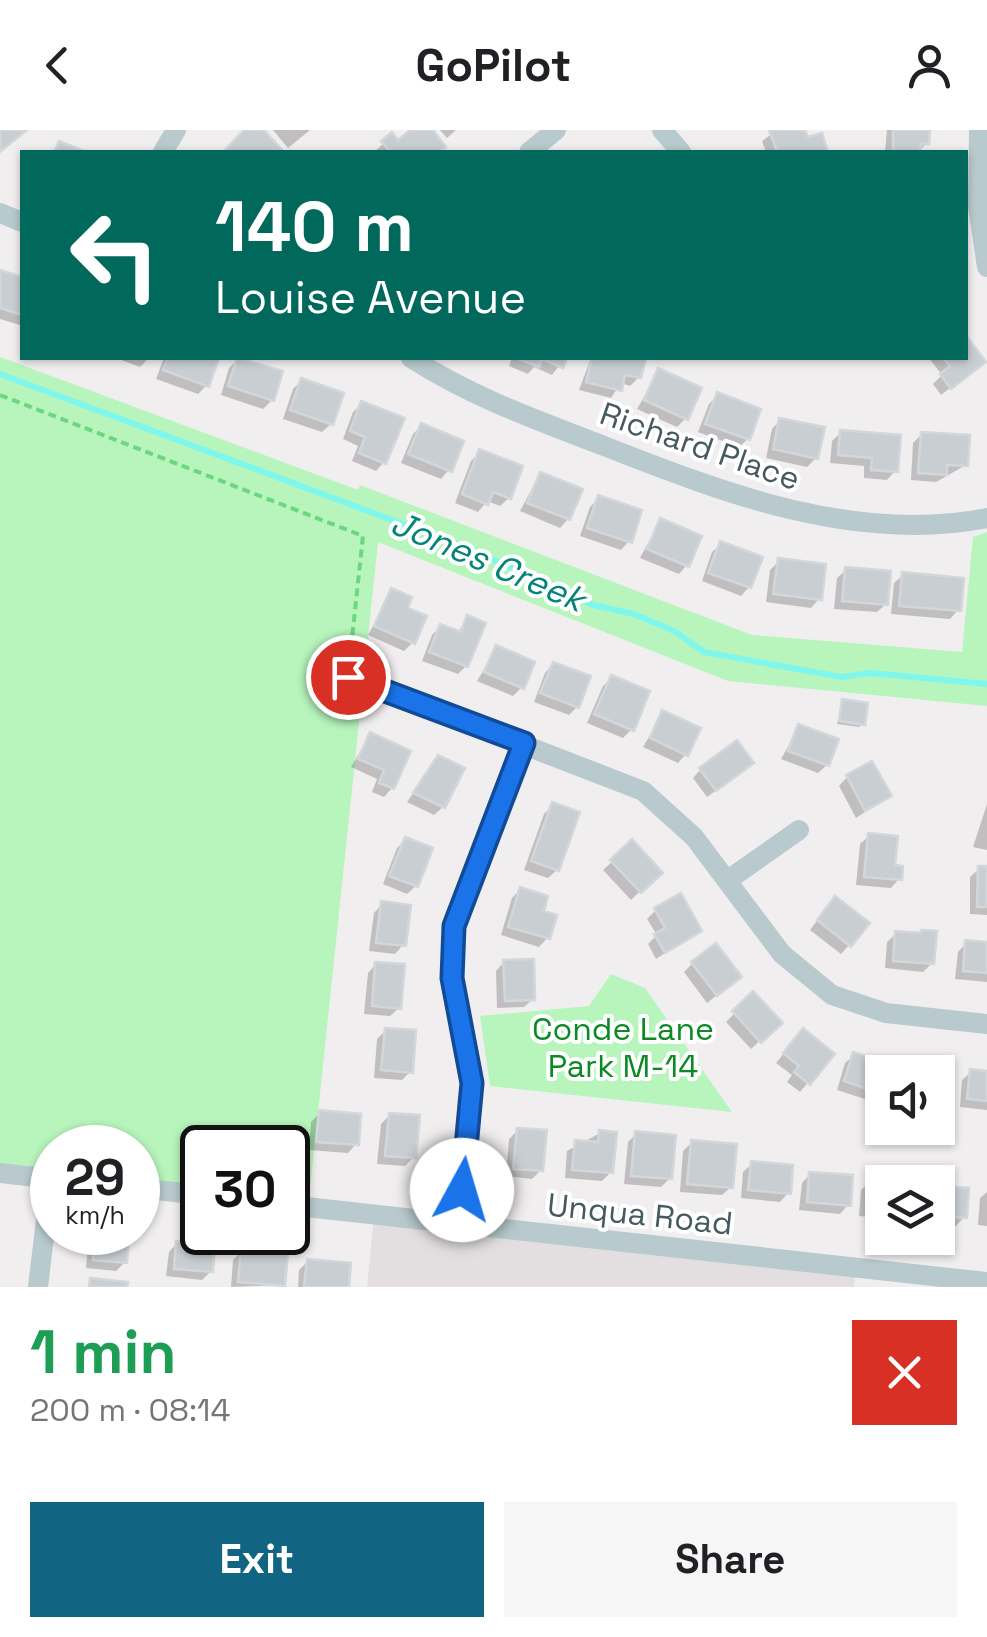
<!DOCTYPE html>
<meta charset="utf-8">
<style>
body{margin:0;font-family:"Space Grotesk",sans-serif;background:#f6f6f6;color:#202124;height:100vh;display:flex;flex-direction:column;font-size:38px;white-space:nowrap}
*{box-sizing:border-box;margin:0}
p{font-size:32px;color:#757577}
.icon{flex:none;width:55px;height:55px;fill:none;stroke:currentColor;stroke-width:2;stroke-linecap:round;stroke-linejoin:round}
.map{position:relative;height:1157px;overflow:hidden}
.drawer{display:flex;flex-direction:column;background:#fff;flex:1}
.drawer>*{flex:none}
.top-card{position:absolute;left:20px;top:20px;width:948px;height:210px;border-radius:0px;box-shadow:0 2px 8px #0004;background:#00695c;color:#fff;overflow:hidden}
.controls{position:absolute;left:865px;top:925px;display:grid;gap:20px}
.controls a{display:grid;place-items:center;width:90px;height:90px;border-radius:0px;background:#fff;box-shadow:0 2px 8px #0004;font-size:50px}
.speed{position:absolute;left:30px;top:995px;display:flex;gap:20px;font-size:50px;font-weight:700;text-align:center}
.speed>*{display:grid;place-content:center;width:130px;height:130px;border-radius:50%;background:#fff;box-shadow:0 2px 8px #0004;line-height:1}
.speed small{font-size:25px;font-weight:400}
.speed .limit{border:5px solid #111;border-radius:15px;background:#fff;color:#111}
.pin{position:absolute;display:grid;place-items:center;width:85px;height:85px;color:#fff;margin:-42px;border:5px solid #fff;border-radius:50%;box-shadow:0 2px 10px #0007}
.me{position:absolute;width:110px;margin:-55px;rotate:6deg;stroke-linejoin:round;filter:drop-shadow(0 0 8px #0008)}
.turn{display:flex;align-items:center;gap:35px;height:210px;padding:0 30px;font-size:45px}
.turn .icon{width:130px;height:130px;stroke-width:2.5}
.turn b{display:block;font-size:70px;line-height:85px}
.round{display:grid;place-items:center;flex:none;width:105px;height:105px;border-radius:0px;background:#f6f6f6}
.summary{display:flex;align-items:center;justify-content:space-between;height:170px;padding:0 30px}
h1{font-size:60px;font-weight:600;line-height:75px;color:#1e9e55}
.button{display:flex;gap:20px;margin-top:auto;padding:20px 30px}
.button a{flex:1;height:115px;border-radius:0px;background:#126483;color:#fff;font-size:40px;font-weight:600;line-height:115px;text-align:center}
.button a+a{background:#f6f6f6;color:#202124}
header{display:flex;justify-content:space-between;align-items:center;height:130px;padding:0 30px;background:#fff;font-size:45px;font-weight:600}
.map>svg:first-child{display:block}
</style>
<header><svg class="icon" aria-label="back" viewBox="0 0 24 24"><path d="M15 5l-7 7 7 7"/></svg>GoPilot<svg class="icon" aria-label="person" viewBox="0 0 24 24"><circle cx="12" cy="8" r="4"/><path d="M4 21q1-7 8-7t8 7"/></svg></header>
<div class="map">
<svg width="987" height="1157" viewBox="0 0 987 1157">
<rect width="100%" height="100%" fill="#f1eeef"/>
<path fill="#e3dfe1" d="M375,1075l481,58 -2,24h-487z"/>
<path fill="#b7f5bc" d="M0,227l358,133 2,-5 392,150 210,17 11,-115 14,-5v174l-259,-25 -350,-139 -69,656 -21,-3v-47h-86v38l-64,-7v-31h-86v21l-52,-5z
M611,844l34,14 87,124 -242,-26 -10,-70 109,-10z"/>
<path fill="#0003" d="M273,0h37l-22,18z
M414,0h15l14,17 -6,5h-63l18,-16 6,7z
M440,0h16l-9,8z
M777,0h26l3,10 14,-4 6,16h-60l-4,-11z
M927,0v13l-9,9h-33l2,-22z
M0,142l22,7 -2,46 -20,-6z
M965,208l9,32 -33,25 -8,-11 9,-9 -13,-17h36z
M116,228h33l-9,9z
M164,228h53l-10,27 -9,9 -42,-15z
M512,228h53l-13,17 -18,-8 -6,7 -19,-8z
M591,228h52l-4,19 -9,9 -9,-3 -10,15 -32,-8z
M238,229l34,41 -9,9 -42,-14 8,-27z
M659,241l27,47 -9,9 -40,-18z
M301,251l30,43 -9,8 -39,-13 10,-30z
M718,265l30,44 -9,8 -41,-15 11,-28z
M362,274l22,58 -8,9 -24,-10 6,-15 -15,-7 10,-27z
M780,290l36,38 -9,9 -41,-9 6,-29z
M421,296l28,44 -8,9 -40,-16 12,-29z
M841,302l54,39 -8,9 -23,-2v-12l-34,-3 2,-22z
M922,304l44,31 -30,17 -25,-2 2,-37z
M480,322l29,46 -9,8 -13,-5 -9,11 -23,-9 16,-42z
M540,344l28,45 -8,9 -40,-17z
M599,368l30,43 -8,9 -41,-14 10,-29z
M660,391l27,44 -8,9 -39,-16z
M721,414l28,43 -8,9 -39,-15 10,-29z
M779,431l40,38 -8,9 -45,-6 4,-32z
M846,440l40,34 -9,8 -43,-3 3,-31z
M903,445l55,35 -8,9 -59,-5 3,-31z
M392,461l12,18 9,33 -9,9 -36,-16z
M468,488l-2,48 -8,8 -36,-13 10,-26 8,-8 17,6z
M497,518l24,40 -8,8 -36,-15z
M553,534l24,43 -8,8 -35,-13 11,-29z
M612,548l19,52 -8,8 -36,-15 16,-37z
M843,572l20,22 -4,3 -22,-3z
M663,583l23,41 -8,9 -35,-16z
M799,597l28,38 -9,8 -37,-14z
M370,605l22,53 -8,9 -12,-5 5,-13 -26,-12z
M438,628l5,49 -9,8 -27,-13z
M701,639l42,2 -36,26 -14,-19z
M847,647l42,19 -33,22 -17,-32z
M987,674v46l-14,-3z
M553,675l4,65 -9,8 -24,-8 20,-56z
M869,706l30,43 -8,9 -35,-3 4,-41z
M405,710l11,46 -9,8 -24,-10 14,-36z
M632,713l27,30 -28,27 -28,-30z
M979,739h8v46l-17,-1v-37z
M520,760l21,23 6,25 -8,9 -38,-12 11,-37z
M382,774l21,41 -8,9 -26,-3 5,-38z
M827,777l22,38 -8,9 -31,-24z
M656,780l43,21 -43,28 -8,-15 9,-9 -10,-16z
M896,804l36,29 -9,9 -38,-4 2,-26z
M966,813l21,2v37l-32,-3 3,-27z
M504,832l29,37 -9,8 -27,1 -1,-37z
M376,834l23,44 -9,8 -26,-2 4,-41z
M692,834l38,21 -23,18 -23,-31z
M753,865l26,28 -28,26 -25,-27z
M386,900l24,42 -8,8 -28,-2 3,-39z
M795,910l37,14 -32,38 -13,-10 5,-7 -16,-12z
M854,925l36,11 -1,6h-7v20l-8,10 -37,-12 8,-27z
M909,935l38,4 -3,27 -6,7v-31h-36z
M971,942l16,1v37l-27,-3 2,-27z
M320,983l36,31 -8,9 -39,-3 2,-28z
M390,985l24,42 -9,9 -28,-2 4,-40z
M518,1000l23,40 -9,9 -26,-3 3,-37z
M600,1003l11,39 -9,9 -37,-3 2,-27z
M636,1004l34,44 -9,9 -37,-3 4,-42z
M692,1012l39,45 -9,8 -42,-3 3,-41z
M752,1034l36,29 -8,9 -39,-4 2,-26z
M810,1044l38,31 -8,9 -41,-4 3,-27z
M870,1052l12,1v35l-23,-2 2,-26z
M938,1058l29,3 -3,26 -8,9 -18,-2z
M987,1062v34l-9,-1 2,-27z
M96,1105l29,27 -9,9 -30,-3 2,-24z
M177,1113l34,28 -9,9 -36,-4 3,-24z
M242,1121l41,34 -52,2 2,-27z
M308,1131l39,26h-49l1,-17z"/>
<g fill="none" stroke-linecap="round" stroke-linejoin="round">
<path stroke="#7ff7ec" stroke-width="6" d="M0,244l470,175 123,56 41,9 40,17 30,21 137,25 29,-4 117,11"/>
</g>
<path fill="#c8ced2" stroke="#d2d7db" stroke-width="2.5" d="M0,0h27l-27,22z
M244,0h20l20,22h-61z
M410,0h23l13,17 -7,5h-49l-9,-11 11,-9 6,8z
M769,0h36l3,7 14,-4 6,19h-51z
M893,0h37l-1,14h-8l-1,8h-27z
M59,11l27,11h-32z
M0,140l22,7v38l-22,-7z
M965,204l21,28 -35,27 -11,-15 10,-8 -7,-8h22z
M168,228h51l-10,29 -46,-17z
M237,228l46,13 -9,30 -46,-15z
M516,228h51l-4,10 -21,-9 -3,8z
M592,228h54l-5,20 -16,-3 -3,16 -36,-9z
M658,238l44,20 -14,32 -44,-20z
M301,248l43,15 -11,32 -43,-15z
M717,262l44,17 -11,31 -45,-16z
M361,271l44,17 -19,46 -27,-11 6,-16 -15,-6z
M779,288l46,9 -7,32 -45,-10z
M421,293l43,18 -12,31 -44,-18z
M840,300l61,5 -3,37 -27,-2 1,-12 -34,-3z
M921,302l49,3 -2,31 -21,-1v10l-29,-2z
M479,319l44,17 -12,33 -18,-7 -5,13 -26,-11z
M540,342l43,17 -13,31 -43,-17z
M598,365l44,15 -10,33 -45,-15z
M660,388l42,18 -13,31 -42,-18z
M720,411l43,16 -12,31 -43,-15z
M778,428l48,6 -4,36 -49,-6z
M845,437l46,4 -3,34 -46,-4z
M902,442l62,6 -3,33 -62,-5z
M391,458l21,9 -4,11 19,8 -12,28 -41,-18z
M467,485l19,8 -18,44 -39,-15 11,-28 21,8z
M496,515l39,17 -11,27 -40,-17z
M553,532l38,14 -12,32 -39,-15z
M611,545l39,16 -16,40 -40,-17z
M842,569l26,4 -3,22 -26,-4z
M662,580l39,18 -13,28 -38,-18z
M798,594l41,15 -10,27 -41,-15z
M370,602l41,19 -17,38 -15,-6 5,-13 -26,-11z
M737,610l17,23 -38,28 -17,-23z
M438,625l27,13 -20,40 -32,-15z
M872,631l20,35 -27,15 -19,-36z
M552,672l28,10 -21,59 -28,-10z
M868,703l30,3 -3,29 8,1 -1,14 -38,-3z
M405,707l28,11 -15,39 -29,-11z
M632,709l31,34 -22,20 -31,-33z
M978,736h9v41h-10z
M520,757l28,9 -4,15 13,4 -7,24 -42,-12z
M681,763l21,38 -37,22 -11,-19 11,-6 -11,-20z
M835,766l35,27 -19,24 -34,-27z
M381,771l30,4 -5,41 -30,-3z
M921,800l16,1 -3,33 -41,-3 2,-30 26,2z
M965,810l22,2v31l-24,-2z
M716,813l26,34 -25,19 -26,-34z
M534,829l1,41 -30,1 -2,-41z
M375,832l30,2 -4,45 -29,-3z
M753,861l30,32 -22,20 -29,-32z
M385,898l31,2 -3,43 -32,-3z
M803,898l32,26 -25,31 -16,-13 5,-6 -16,-13z
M853,922l41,13 -3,7h-9v22l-38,-13z
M908,933l41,4 -2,30h-9v-25h-31z
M970,939l17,2v30l-20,-2z
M319,980l42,4 -2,31 -43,-3z
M389,983l31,2 -4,43 -31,-2z
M517,998l30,2 -4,41 -30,-2z
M599,1000l18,2 -4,41 -41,-3 3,-30 23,2z
M635,1001l41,4 -4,44 -41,-3z
M691,1010l46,4 -4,44 -46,-4z
M751,1031l42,4 -2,29 -43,-4z
M809,1042l44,3 -2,31 -44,-4z
M869,1049l39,3h-26v28l-16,-2z
M938,1056l31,2 -2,30 -29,-2z
M95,1103l34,3 -2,27 -34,-3z
M176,1111l39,3 -2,28 -39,-3z
M241,1119l47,4 -3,33 -47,-4z
M307,1129l44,4 -2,24h-45z
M90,1148l38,4 -1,5h-38z"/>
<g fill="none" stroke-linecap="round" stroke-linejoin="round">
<path stroke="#6bd781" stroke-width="4" stroke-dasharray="8 5" stroke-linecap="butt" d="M0,265l363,141 -13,121"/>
<path stroke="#b8cacd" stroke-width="20" d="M662,0l19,22
M979,0l-1,76 9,61
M163,22l13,-22
M529,22l27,-22
M0,83l22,9
M411,228c63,40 123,61 193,88 120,47 251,98 383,72
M348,547l295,114 51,46 88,117 50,41 54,18 101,11
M728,750l71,-50
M0,1043l52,6
M138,1058l64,7
M288,1075l699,77
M459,1094l12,-141 -19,-105 2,-52 70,-183
M38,1157l13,-109"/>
</g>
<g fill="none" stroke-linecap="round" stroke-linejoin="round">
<defs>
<path id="route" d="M348,547l176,66 -70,183 -2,52 20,105 -10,107"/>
</defs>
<use href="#route" stroke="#114b97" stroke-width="25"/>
<use href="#route" stroke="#1a73e8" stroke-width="18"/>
</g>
<g text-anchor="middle" stroke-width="8" stroke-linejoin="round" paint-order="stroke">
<g font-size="32" fill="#445a5e" stroke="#fff">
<text transform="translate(700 316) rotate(19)" y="11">Richard Place</text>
<text transform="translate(640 1084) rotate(6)" y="11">Unqua Road</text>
</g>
<g font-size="32" fill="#0b8924" stroke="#fff">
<text x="623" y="910">Conde Lane<tspan x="623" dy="37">Park M-14</tspan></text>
</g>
<g font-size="35" font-style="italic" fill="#058479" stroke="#fff">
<text transform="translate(488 431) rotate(23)" y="12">Jones Creek</text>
</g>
</g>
</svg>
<div class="controls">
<a><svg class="icon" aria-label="sound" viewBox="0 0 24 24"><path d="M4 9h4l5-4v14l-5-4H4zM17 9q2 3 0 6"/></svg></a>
<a><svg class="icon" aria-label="layers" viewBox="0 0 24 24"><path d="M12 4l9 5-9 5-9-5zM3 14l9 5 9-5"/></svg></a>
</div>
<div class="speed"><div>29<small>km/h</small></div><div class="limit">30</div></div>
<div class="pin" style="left:348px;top:547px;background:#d93025"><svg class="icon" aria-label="arrive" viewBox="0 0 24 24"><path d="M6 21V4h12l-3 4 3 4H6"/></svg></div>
<svg class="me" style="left:462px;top:1060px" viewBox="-20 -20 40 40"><circle r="19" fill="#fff"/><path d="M0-13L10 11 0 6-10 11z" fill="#1a73e8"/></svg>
<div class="top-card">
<div class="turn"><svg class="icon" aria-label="left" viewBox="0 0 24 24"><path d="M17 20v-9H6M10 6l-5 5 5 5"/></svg><div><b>140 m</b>Louise Avenue</div></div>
</div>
</div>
<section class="drawer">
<div class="summary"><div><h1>1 min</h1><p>200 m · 08:14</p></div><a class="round" style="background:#d93025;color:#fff"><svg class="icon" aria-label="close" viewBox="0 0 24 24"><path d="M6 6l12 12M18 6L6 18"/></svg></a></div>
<div class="button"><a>Exit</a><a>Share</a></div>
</section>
